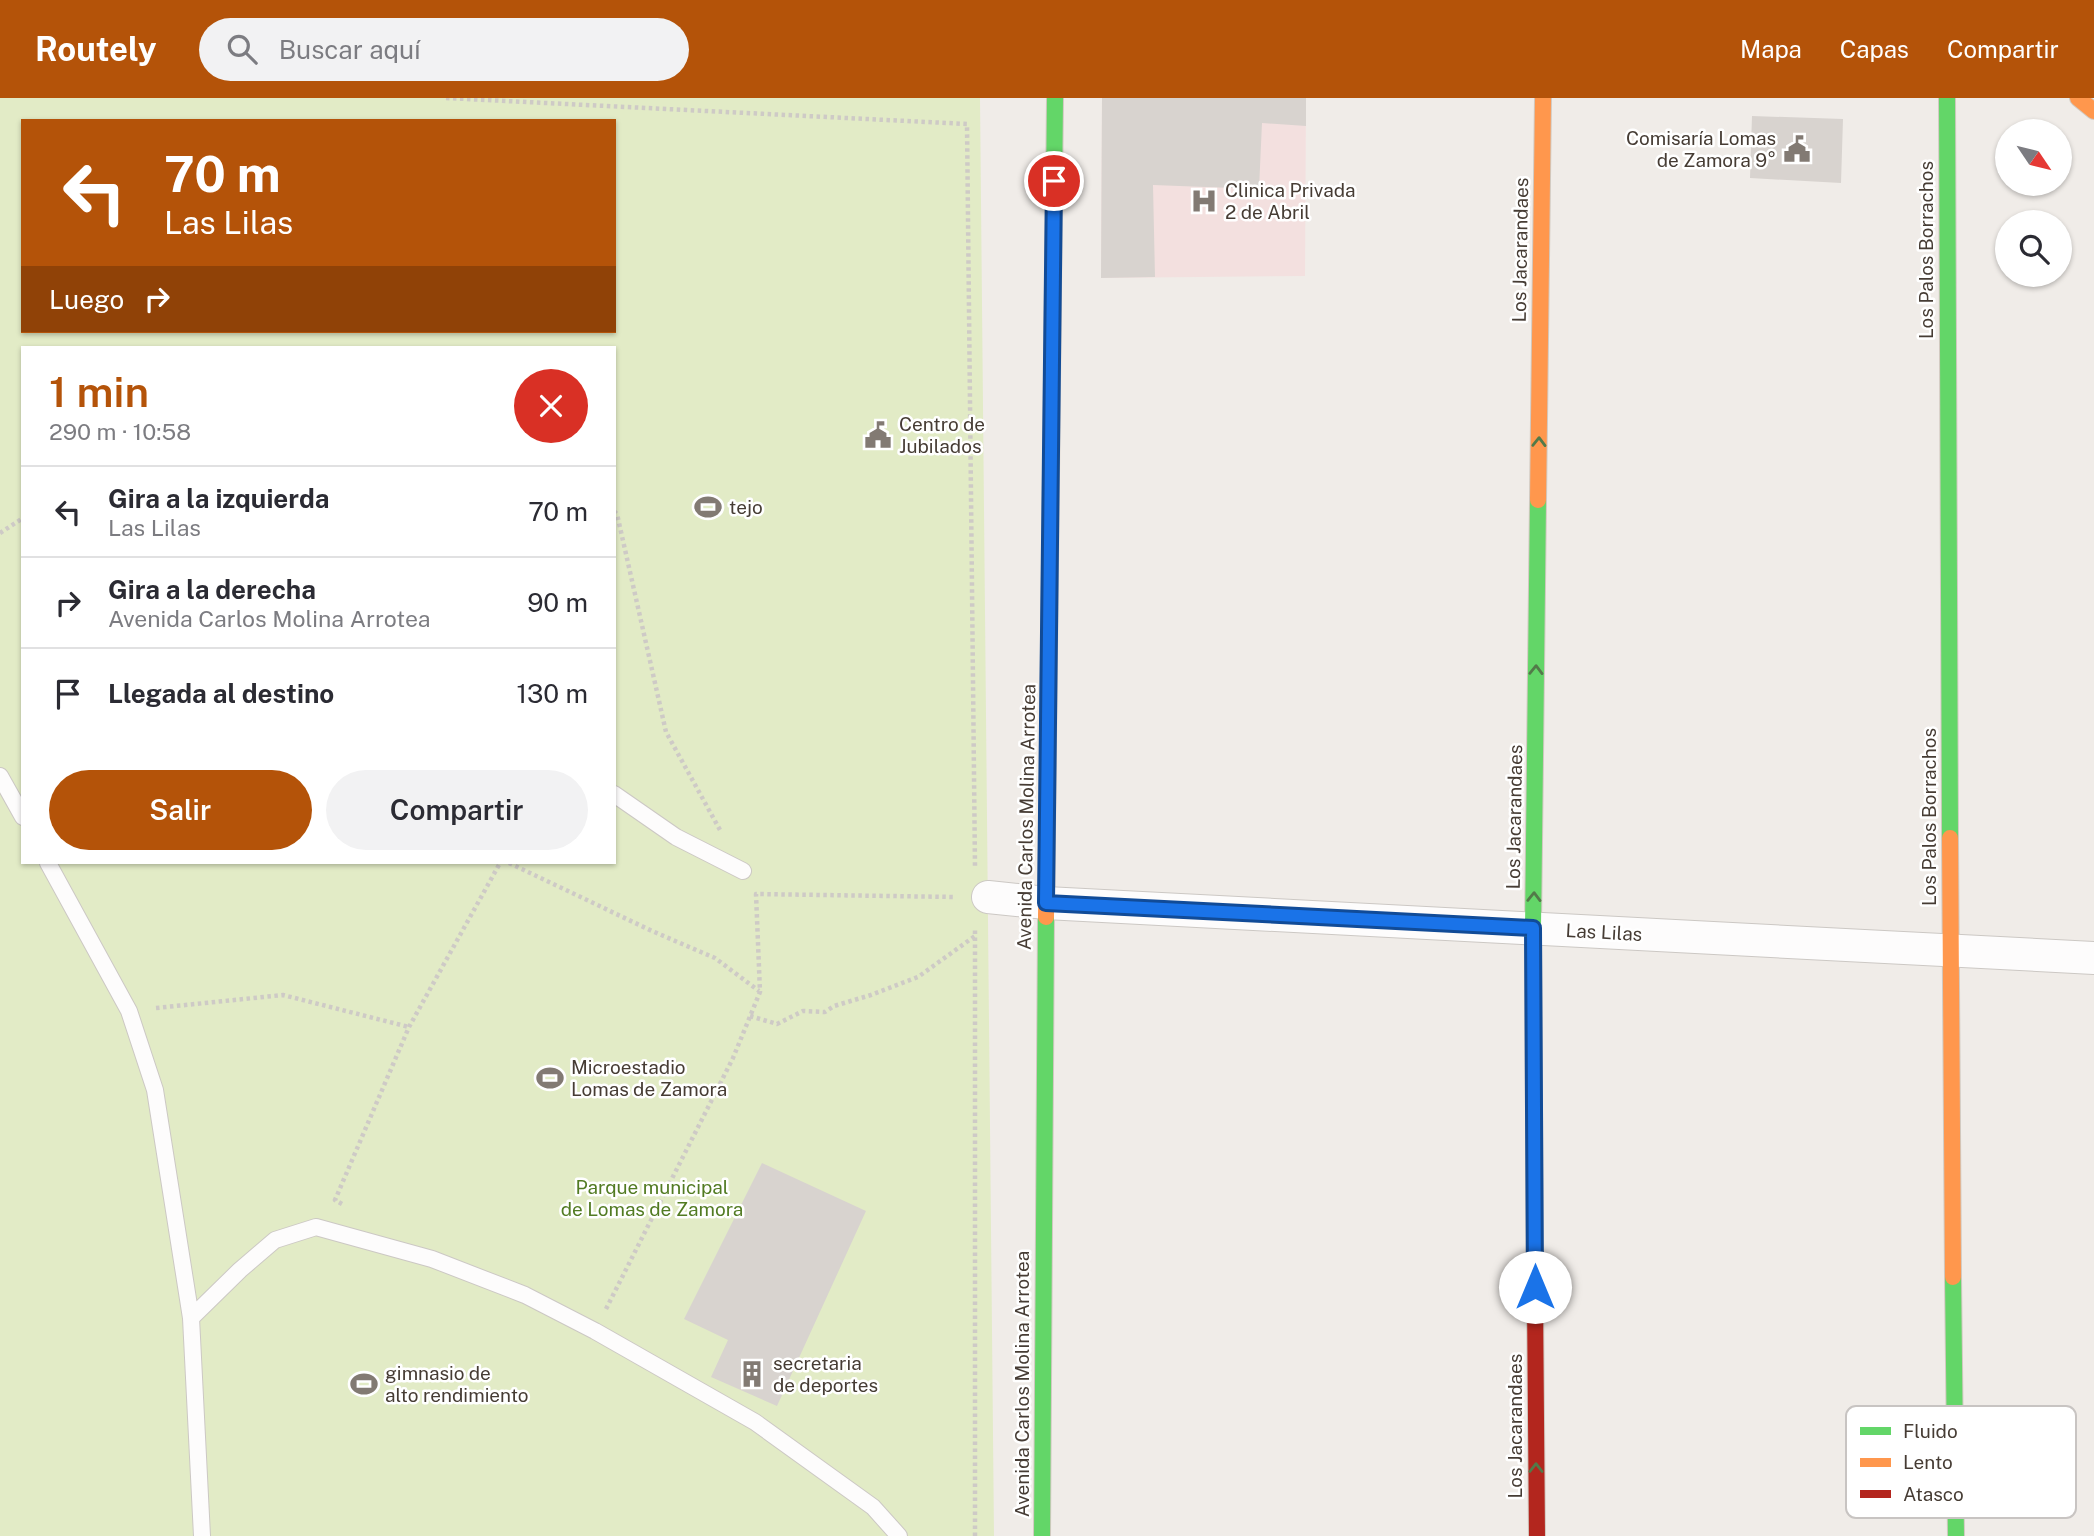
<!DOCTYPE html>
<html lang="es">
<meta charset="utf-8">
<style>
body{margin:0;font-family:"Public Sans",sans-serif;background:#f2f2f3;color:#2b2b33;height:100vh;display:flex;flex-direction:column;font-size:26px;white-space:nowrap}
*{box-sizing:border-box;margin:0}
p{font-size:23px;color:#7c7c81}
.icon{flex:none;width:38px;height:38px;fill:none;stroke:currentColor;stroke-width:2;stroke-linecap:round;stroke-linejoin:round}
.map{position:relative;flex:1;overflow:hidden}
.details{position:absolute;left:21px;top:248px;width:595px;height:518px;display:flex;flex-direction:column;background:#fff;border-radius:0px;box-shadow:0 2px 5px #0004}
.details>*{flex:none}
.guide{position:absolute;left:21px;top:21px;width:595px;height:214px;border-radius:0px;box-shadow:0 2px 5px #0004;background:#b45309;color:#fff;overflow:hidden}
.needle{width:46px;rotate:125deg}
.buttons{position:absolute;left:1995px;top:21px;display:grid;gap:14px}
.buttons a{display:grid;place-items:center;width:77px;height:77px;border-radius:50%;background:#fff;box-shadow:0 2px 5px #0004;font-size:35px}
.pin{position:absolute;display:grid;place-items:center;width:60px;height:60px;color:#fff;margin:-30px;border:4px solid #fff;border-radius:50%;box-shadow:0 2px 7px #0007}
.me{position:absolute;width:77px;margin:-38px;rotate:0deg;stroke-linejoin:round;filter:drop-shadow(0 0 5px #0008)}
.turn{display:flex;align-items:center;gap:24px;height:147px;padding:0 28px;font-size:32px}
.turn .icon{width:91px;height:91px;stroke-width:2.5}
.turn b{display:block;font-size:49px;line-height:60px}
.then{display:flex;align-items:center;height:66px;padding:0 28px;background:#0003;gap:14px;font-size:26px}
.round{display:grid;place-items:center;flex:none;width:74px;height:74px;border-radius:37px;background:#f2f2f3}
.summary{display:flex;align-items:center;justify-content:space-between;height:119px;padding:0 28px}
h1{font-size:42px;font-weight:600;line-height:52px;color:#b45309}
.cta{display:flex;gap:14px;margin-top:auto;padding:14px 28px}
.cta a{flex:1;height:80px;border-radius:42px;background:#b45309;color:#fff;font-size:28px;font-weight:600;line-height:80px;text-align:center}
.cta a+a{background:#f2f2f3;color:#2b2b33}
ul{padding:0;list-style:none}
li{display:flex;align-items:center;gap:21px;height:91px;padding:0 28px;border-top:2px solid #e1e1e2}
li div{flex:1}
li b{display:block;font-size:26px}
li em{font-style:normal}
header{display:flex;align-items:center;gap:42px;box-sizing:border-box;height:98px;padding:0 35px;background:#b45309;color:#fff}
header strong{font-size:33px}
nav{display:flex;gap:38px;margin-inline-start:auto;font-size:24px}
.search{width:490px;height:63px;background:#f2f2f3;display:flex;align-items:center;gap:18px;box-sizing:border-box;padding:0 24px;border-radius:38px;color:#7c7c81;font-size:26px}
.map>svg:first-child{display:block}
</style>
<header>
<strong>Routely</strong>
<div class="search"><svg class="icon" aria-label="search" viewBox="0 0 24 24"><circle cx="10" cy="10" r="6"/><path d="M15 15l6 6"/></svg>Buscar aquí</div>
<nav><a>Mapa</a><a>Capas</a><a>Compartir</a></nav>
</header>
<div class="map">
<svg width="2094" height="1438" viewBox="0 0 2094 1438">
<rect width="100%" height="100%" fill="#f0ece8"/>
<path fill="#f3e0df" d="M1102,0h204l-1,178 -204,2z"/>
<path fill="#e2ebc6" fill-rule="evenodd" d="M0,0h980l14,1438h-994zM23,23h591v210h-591zM23,250h591v515h-591z"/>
<path fill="#d8d3cf" d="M1102,0h204v28l-44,-3 -3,66 -106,-4 2,92 -54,1z
M1752,18l91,3 -2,64 -91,-5z
M762,1065l104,48 -89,195 -66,-29 17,-37 -44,-21z"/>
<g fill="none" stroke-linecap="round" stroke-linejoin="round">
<defs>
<path id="lane" d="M0,678l23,41
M614,696l62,43 67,34
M48,765l81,148 26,79 36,228
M202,1438l-11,-218 49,-48 35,-30 41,-13 116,32 93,36 70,36 160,91 118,85 26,29"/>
<path id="street" d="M988,799l58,6 1048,55"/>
<path id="fast" d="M1947,0l3,740
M1051,376l4,-376
M1953,1179l3,259
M1535,1202l-2,-372 5,-428
M1042,1438l4,-619"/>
<path id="slow" d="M2078,0l16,13
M1538,402l5,-402
M1950,740l3,439
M1046,819l5,-443"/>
<path id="jam" d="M1535,1202l2,236"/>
</defs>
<use href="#lane" stroke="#ccc8c4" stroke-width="18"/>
<use href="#street" stroke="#ccc8c4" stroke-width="34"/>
<use href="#fast" stroke="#d1c9c0" stroke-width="18"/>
<use href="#slow" stroke="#d1c9c0" stroke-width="18"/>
<use href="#jam" stroke="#d1c9c0" stroke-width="18"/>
<path stroke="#cecac6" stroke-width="4.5" stroke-dasharray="3.5 3.5" stroke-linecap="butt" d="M446,0l521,26 8,743
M614,413l3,3 49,218 54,98
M0,435l23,-15
M509,765l143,68 63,27 44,33
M156,910l127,-13 126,32
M750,918l27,8 26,-13 22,1 9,-6 37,-11 47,-18 57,-41
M342,1106l-7,-4 74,-173 91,-164
M606,1211l127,-251 27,-66 -4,-98 199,3
M975,1438v-608"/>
<use href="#lane" stroke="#fdfcfc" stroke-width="16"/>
<use href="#street" stroke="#fdfcfc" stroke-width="32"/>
<use href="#fast" stroke="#63d668" stroke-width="16"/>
<use href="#slow" stroke="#ff974d" stroke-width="16"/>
<use href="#jam" stroke="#b3261e" stroke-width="16"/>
</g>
<defs><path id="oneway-chevron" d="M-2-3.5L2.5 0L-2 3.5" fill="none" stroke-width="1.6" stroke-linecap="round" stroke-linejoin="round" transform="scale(1.75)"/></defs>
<g stroke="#527a49">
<use href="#oneway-chevron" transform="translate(1539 344) rotate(-89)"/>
<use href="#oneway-chevron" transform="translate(1536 572) rotate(-89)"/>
<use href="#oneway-chevron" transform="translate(1534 799) rotate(-89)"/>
<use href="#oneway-chevron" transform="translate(1536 1370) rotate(-90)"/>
</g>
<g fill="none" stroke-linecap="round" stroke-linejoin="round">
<defs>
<path id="route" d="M1054,83l-8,722 487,25 2,359"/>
</defs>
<use href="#route" stroke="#114b97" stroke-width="18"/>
<use href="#route" stroke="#1a73e8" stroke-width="12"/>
</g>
<defs>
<symbol id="civic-bare" viewBox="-9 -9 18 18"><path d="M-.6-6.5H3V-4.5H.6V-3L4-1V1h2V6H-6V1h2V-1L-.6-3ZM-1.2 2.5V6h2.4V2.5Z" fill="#827a73" stroke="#fff" stroke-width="2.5" paint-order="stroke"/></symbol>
<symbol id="hospital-bare" viewBox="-9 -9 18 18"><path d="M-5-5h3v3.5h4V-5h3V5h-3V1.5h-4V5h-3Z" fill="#827a73" stroke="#fff" stroke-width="2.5" paint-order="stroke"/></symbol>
<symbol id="stadium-bare" viewBox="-9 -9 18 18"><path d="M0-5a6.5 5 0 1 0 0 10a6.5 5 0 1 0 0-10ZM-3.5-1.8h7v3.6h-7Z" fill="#827a73" stroke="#fff" stroke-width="2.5" paint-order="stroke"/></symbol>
<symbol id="building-bare" viewBox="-9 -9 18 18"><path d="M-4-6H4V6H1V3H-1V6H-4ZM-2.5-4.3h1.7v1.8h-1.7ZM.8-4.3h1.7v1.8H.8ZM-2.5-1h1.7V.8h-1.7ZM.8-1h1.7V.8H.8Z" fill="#827a73" stroke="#fff" stroke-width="2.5" paint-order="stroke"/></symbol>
</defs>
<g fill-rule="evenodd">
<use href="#civic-bare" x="1778" y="32" width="38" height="38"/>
<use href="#hospital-bare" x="1185" y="84" width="38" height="38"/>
<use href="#civic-bare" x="859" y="318" width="38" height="38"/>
<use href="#stadium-bare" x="689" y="390" width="38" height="38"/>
<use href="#stadium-bare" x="531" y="961" width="38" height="38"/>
<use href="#building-bare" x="733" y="1257" width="38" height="38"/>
<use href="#stadium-bare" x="345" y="1267" width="38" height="38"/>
</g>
<g text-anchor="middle" stroke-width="5" stroke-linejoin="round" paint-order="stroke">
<g font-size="19" fill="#463c34" stroke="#fff" text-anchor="start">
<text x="1776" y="47" text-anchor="end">Comisaría Lomas<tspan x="1776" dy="22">de Zamora 9°</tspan></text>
<text x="1225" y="99">Clinica Privada<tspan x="1225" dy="22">2 de Abril</tspan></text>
<text x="899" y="333">Centro de<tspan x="899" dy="22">Jubilados</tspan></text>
<text x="729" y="416">tejo</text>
<text x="571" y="976">Microestadio<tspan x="571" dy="22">Lomas de Zamora</tspan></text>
<text x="773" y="1272">secretaria<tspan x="773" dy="22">de deportes</tspan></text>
<text x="385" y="1282">gimnasio de<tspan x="385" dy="22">alto rendimiento</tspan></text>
</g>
<g font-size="19" fill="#463c34" stroke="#fff">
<text transform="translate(1520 152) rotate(-89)" y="7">Los Jacarandaes</text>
<text transform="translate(1926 152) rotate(-90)" y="7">Los Palos Borrachos</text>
<text transform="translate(1026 719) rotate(-89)" y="7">Avenida Carlos Molina Arrotea</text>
<text transform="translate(1514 719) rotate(-89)" y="7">Los Jacarandaes</text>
<text transform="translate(1929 719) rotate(-90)" y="7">Los Palos Borrachos</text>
<text transform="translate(1604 834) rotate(3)" y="7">Las Lilas</text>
<text transform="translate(1022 1286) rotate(-90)" y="7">Avenida Carlos Molina Arrotea</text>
<text transform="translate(1515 1328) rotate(-90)" y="7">Los Jacarandaes</text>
</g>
<g font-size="19" fill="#527b23" stroke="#fff">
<text x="652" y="1096">Parque municipal<tspan x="652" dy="22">de Lomas de Zamora</tspan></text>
</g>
</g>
<rect x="1846" y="1308" width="230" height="112" rx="10" fill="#fff" stroke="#c8c4c2" stroke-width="2"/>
<rect x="1860" y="1329" width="31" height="8" fill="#63d668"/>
<rect x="1860" y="1360" width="31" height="9" fill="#ff974d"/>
<rect x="1860" y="1392" width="31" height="8" fill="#b3261e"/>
<g font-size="19" fill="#463c34">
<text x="1903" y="1340">Fluido</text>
<text x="1903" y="1371">Lento</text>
<text x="1903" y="1403">Atasco</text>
</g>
</svg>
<div class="buttons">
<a><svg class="needle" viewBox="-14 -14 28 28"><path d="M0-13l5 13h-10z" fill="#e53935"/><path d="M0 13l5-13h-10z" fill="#7c7c81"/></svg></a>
<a><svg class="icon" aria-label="search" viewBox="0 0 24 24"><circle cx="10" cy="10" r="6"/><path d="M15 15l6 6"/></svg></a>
</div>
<div class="pin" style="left:1054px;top:83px;background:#d93025"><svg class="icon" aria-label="arrive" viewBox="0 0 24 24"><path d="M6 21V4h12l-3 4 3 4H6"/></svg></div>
<svg class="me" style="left:1535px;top:1189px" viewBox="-20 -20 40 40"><circle r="19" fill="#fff"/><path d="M0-13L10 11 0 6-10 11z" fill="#1a73e8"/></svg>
<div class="guide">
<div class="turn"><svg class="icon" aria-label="left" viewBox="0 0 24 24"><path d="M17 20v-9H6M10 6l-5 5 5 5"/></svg><div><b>70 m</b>Las Lilas</div></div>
<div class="then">Luego<svg class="icon" aria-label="right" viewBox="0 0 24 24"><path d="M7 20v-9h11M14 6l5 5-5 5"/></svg></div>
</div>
<section class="details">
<div class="summary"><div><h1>1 min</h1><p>290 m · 10:58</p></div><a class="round" style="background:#d93025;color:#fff"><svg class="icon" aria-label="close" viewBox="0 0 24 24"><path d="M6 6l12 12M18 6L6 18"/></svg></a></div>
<ul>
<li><svg class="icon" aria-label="left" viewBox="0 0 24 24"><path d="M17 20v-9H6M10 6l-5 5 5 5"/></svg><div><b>Gira a la izquierda</b><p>Las Lilas</p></div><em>70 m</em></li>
<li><svg class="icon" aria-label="right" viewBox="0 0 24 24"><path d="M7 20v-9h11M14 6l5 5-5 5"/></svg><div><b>Gira a la derecha</b><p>Avenida Carlos Molina Arrotea</p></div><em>90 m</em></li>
<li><svg class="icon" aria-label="arrive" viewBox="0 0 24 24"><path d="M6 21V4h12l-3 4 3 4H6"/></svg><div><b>Llegada al destino</b></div><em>130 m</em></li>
</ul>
<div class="cta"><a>Salir</a><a>Compartir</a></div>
</section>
</div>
